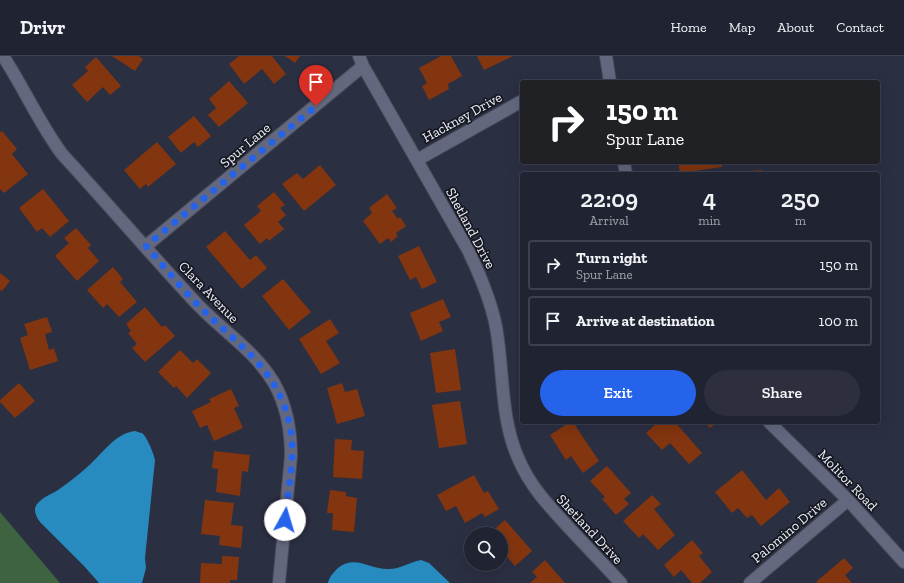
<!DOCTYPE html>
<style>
body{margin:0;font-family:"Zilla Slab",serif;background:#2d2f3e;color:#f1f3f6;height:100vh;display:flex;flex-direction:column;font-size:15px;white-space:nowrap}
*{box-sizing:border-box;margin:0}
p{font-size:13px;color:#a2a4ac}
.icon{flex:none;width:22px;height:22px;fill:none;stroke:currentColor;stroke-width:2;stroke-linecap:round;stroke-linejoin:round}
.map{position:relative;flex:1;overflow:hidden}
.drawer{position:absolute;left:520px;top:116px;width:360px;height:252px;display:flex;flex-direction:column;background:#202332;border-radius:4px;box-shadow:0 4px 16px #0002,0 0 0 1px #3d404d}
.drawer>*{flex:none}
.banner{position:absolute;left:520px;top:24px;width:360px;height:84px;border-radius:4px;box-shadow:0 4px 16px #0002,0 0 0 1px #3d404d;background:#202124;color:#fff;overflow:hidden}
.buttons{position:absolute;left:464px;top:471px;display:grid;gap:8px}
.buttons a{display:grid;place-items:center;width:44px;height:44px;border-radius:50%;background:#202332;box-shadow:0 4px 16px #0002,0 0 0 1px #3d404d;font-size:20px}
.pin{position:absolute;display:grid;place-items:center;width:34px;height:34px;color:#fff;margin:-41px -17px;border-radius:50% 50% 50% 0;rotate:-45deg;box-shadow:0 0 4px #0007}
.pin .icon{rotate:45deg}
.me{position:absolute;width:44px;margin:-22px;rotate:6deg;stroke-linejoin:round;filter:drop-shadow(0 0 3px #0008)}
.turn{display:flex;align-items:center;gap:14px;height:84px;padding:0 20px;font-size:18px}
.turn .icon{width:52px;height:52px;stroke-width:2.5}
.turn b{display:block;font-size:28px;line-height:34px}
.eta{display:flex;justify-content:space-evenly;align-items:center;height:68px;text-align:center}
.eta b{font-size:24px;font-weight:600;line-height:28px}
.cta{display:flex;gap:8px;margin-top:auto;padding:8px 20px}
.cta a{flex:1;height:46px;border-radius:24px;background:#2563eb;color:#fff;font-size:16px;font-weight:600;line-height:46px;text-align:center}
.cta a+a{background:#2d2f3e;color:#f1f3f6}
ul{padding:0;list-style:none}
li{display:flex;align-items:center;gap:12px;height:50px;margin:0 8px 6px;padding:0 12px;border:2px solid #3d404d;border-radius:4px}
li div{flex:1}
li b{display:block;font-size:15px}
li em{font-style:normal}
header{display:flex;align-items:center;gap:24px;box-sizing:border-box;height:56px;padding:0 20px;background:#202332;border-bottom:1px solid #3d404d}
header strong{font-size:19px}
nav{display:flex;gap:22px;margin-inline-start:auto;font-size:14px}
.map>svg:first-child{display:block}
</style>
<header>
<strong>Drivr</strong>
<nav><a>Home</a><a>Map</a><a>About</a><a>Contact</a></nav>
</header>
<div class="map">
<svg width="904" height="527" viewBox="0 0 904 527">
<rect width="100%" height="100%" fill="#2b2f42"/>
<path fill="#3e6340" d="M0,456l60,71h-60z"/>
<path fill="#288bbf" d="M136,375c0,1 6,2 6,2 5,4 12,21 13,27l-10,98 1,10 -4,15h-43l-15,-17 -44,-44c-4,-6 -8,-13 -2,-19 5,-6 14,-9 20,-13 10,-7 19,-14 27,-21 15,-12 30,-37 51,-38z
M421,504l8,3 21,20h-122c1,-6 6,-11 10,-15 17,-14 33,2 51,1 11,0 21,-7 32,-9z"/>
<path fill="#83350f" d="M112,0h27l4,3 -8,12z
M239,0h33l14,18 -12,10 -12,-15 -18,15 -15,-20z
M285,0h15l-5,7z
M441,0h10l11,20 -14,8 1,5 -20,11 -7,-14 5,-3 -8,-15z
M477,0h36l-29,14z
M96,1l25,29 -11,9 -7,-8 -16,15 -15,-17 16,-14 -3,-4z
M229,25l19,22 -29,24 -11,-12 8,-7 -7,-9z
M194,60l17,20 -13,11 -4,-5 -13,11 -13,-16z
M2,75l15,18 -5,5 16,20 -24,19 -4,-4v-57z
M157,86l19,22 -28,23 -2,-3 -6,5 -16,-19z
M678,106h44v5l-42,6z
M320,109l16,20 -32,26 -22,-27 15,-11 6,6z
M762,114l1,4h-16v-3z
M43,133l26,32 -19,16 -8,-9 -5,4 -18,-24z
M274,136l11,13 -5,3 6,7 -8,7 6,7 -15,12 -2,-3 -7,6 -16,-19 17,-14 -4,-5z
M387,138l10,14 -5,3 6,8 2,-2 6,9 -10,7 2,3 -7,6 -3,-4 -8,6 -17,-23 9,-8 -3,-5z
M76,172l15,17 -3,3 11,13 -22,20 -22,-25 14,-13 -5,-5z
M225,175l25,29 6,-5 11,13 -25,21 -36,-42z
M419,190l18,36 -15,7 -6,-12 -6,3 -12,-24z
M113,211l10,12 -3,3 17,20 -18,15 -12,-13 -4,4 -16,-18z
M0,217l10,8 -8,10 -2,-1z
M283,223l28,33 -22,18 -27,-34z
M443,243l8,18 -12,5 4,9 -22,10 -11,-28z
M145,251l17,20 3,-2 10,11 -30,26 -13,-14 5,-4 -9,-11 3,-2 -5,-7z
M47,261l5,15 -7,2 4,16 5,-2 4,13 -28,9 -10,-32 8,-3 -4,-11z
M330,263l9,14 -13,8 14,22 -19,11 -22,-35z
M455,293l6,41 -25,3 -6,-40z
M180,294l13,13 4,-4 14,14 -24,25 -11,-12 -2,2 -16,-16z
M19,327l16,18 -20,17 -15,-16v-2z
M342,327l3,9 12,-3 8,27 -28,8 -10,-36z
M231,333l8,17 -5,2 9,20 -29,13 -7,-16 -7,3 -8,-17 19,-9 -2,-3z
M460,345l7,43 -28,4 -7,-43z
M570,366h3l26,39 -16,12 -12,-17 -5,4 -16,-25z
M658,366h17l27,31 -13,11 -19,-21 -8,7 -16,-17z
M705,366h13l-8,6z
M335,383l17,1 -1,10 13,1 -2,28 -29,-2z
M214,395l36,4 -2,17 -6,-1 -2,25 -24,-4 2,-23 -6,-1z
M607,410l24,27 -7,6 5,5 -13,11 -14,-16 3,-2 -15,-16z
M742,414l24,30 13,-12 11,14 -29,24 -9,-11 -5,3 -9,-10 -6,5 -17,-21z
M474,419l10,18 4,-2 11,18 -14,8 -3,-4 -17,10 -9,-17 -10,5 -9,-16z
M330,434l16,2v4l11,2 -3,34 -22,-2 1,-17h-6z
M652,439l9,9 -7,5 21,26 -17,15 -15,-16 -4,4 -16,-17z
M205,444l29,3 -3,22 12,1 -2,22 -22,-3 1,-9 -19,-2z
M505,464l27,31 -17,15 -14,-16v-16h-12z
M692,484l11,13 -4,3 13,16 -12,11h-8l-11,-13 -7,7 -10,-12z
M222,500l17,1 -2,23h-7v3h-30l1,-20 21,1z
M844,502l9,10 -8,7 7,8h-35l-1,-1z
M545,504l20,23h-35l7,-6 -5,-5z"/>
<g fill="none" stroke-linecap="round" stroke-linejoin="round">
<defs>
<path id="minor" d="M3,0c21,32 36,67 59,98 46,50 90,102 136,151 25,26 58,47 76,78 13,23 17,47 17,73l-12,127
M359,0l4,10 105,184c12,25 23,50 28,77 8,44 4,92 23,133 12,28 32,48 52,70 17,18 33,35 50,53
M606,0l4,26
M417,104l105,-59
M624,106l2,12
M146,190l217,-180
M769,366l79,78 56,62
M750,527l98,-83"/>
</defs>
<use href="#minor" stroke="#484b5b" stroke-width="14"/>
<use href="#minor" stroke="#64687e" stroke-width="12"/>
</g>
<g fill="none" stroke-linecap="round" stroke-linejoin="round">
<path stroke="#2563eb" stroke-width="7" stroke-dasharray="0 12.6" d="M285,464c3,-30 11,-65 5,-94 -11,-56 -52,-81 -90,-119 -19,-19 -36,-41 -54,-61l170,-140"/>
</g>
<g text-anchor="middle" stroke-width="3.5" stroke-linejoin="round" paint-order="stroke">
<g font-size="14" fill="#eef1fd" stroke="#161820">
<text transform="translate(462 61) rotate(-29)" y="5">Hackney Drive</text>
<text transform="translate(245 89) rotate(-40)" y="5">Spur Lane</text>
<text transform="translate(471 172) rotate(62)" y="5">Shetland Drive</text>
<text transform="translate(209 236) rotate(46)" y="5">Clara Avenue</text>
<text transform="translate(848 424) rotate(46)" y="5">Molitor Road</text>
<text transform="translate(590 473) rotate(47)" y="5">Shetland Drive</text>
<text transform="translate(789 474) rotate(-40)" y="5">Palomino Drive</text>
</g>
</g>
</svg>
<div class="buttons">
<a><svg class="icon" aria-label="search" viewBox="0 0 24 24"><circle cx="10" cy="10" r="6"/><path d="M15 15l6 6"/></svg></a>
</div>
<div class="pin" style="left:316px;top:50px;background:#d93025"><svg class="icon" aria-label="arrive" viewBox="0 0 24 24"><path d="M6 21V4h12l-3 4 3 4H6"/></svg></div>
<svg class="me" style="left:285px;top:464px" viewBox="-20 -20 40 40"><circle r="19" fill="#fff"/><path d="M0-13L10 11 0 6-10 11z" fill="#2563eb"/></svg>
<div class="banner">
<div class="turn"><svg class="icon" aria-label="right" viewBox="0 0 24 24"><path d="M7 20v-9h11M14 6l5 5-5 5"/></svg><div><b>150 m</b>Spur Lane</div></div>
</div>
<section class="drawer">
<div class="eta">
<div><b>22:09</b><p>Arrival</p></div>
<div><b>4</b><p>min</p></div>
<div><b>250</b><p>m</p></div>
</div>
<ul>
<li><svg class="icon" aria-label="right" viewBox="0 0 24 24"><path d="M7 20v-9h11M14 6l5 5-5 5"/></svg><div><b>Turn right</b><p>Spur Lane</p></div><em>150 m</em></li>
<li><svg class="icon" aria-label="arrive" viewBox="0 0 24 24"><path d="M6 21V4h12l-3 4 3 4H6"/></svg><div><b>Arrive at destination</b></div><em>100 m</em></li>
</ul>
<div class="cta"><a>Exit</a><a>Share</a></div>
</section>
</div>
